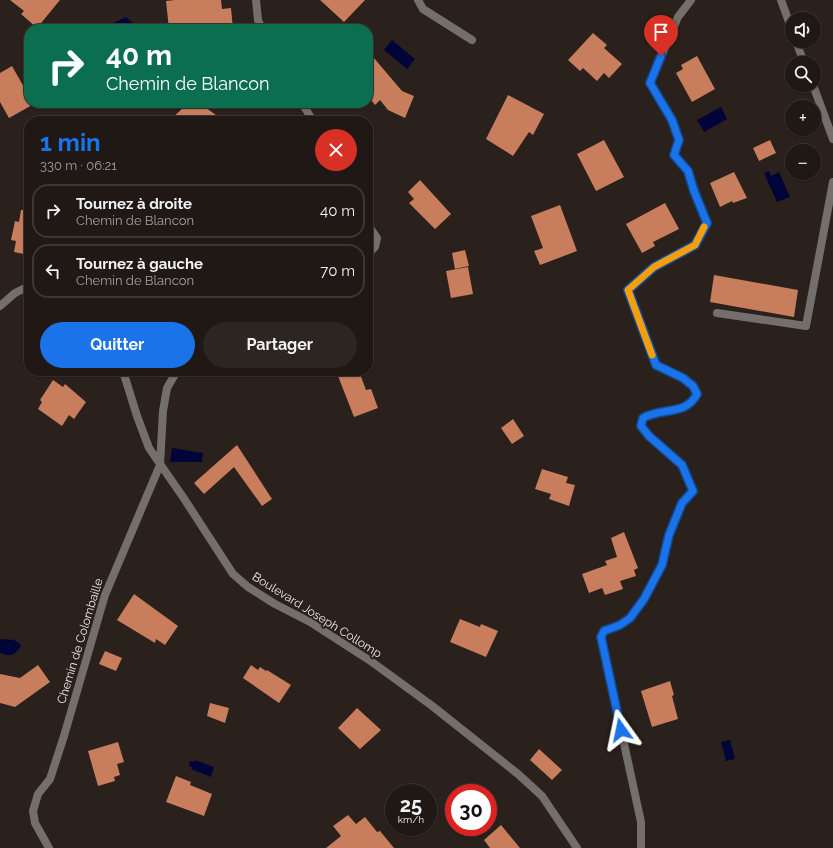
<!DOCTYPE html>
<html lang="fr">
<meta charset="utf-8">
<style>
body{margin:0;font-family:Raleway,sans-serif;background:#2d2522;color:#f1f3f6;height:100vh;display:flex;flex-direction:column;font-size:15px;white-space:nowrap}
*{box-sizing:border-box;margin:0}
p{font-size:13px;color:#a2a0a0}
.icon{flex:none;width:22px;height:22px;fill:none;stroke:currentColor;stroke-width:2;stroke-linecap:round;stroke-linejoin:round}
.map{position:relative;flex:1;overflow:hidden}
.drawer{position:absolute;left:24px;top:116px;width:349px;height:260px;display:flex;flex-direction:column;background:#201815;border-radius:16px;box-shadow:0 1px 3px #0004,0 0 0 1px #3d3734}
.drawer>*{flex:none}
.guide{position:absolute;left:24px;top:24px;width:349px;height:84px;border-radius:16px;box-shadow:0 1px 3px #0004,0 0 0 1px #3d3734;background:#0b6e4f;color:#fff;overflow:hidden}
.fabs{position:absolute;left:785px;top:12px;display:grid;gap:8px}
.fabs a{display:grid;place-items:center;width:36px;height:36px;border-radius:50%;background:#201815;box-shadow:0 1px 3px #0004,0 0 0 1px #3d3734;font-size:20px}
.speed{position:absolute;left:385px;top:784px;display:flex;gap:8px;font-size:20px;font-weight:700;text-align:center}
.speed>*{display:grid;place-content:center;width:52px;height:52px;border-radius:50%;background:#201815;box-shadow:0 1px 3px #0004,0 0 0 1px #3d3734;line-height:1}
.speed small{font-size:10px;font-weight:400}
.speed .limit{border:6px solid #d22;background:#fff;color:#111}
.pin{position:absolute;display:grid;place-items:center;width:34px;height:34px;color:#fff;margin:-41px -17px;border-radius:50% 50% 50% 0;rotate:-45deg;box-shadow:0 0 4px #0007}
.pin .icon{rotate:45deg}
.me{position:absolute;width:44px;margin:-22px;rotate:348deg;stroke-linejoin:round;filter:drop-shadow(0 0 3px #0008)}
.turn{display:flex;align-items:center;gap:14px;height:84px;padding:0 16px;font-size:18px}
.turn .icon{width:52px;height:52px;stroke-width:2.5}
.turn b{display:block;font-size:28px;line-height:34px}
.round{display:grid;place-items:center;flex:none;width:42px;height:42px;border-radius:21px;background:#2d2522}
.headline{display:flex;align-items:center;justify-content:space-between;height:68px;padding:0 16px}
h1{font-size:24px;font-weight:700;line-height:30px;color:#1a73e8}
.button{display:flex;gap:8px;margin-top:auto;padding:8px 16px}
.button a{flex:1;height:46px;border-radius:24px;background:#1a73e8;color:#fff;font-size:16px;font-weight:700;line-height:46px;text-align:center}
.button a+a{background:#2d2522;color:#f1f3f6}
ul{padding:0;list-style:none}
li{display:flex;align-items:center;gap:12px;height:54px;margin:0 8px 6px;padding:0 8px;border:2px solid #3d3734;border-radius:16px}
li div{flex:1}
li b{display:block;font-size:15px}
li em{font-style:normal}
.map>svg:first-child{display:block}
</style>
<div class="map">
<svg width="833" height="848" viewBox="0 0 833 848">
<rect width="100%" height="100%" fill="#2a201c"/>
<path fill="#000439" d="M126,17l7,6 -2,6h-20l-2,-4z
M392,40l23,19 -8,10 -23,-19z
M721,107l6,12 -23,13 -7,-12z
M769,171l2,5 8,-4 11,25 -13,5 -13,-29z
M172,448l31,5 -1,9h-32z
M0,639l14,1 5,3 2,3c-7,10 -10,11 -21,7z
M730,740l5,19 -9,2 -5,-19z
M195,760l19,7 -3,10 -20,-8 1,-2 -3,-1 1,-5 4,1z"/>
<path fill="#c87d5d" d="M10,0h50l-23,28 -16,-14 3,-3z
M175,0h46l1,9 9,-1 2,21h-19v-6l-45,6 -3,-28z
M320,0h45l-21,22z
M593,33l14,12 -3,3 18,16 -13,14 -5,-5 -7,8 -14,-13 -3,3 -12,-11z
M368,51l34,40 12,5 -9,22 -17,-8 -8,-10 -5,5 -7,-9z
M697,56l18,33 -23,13 -16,-29 7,-4 -2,-4z
M12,66l17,30v7h4l1,1 -25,14 -9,-16v-29z
M508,95l36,19 -11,21 -4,-3 -16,24 -27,-17z
M194,104l6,1 5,2 19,14h-55l16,-15z
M604,140l20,37 -28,14 -19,-37z
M770,140l6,13 -17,8 -6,-13z
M734,172l13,26 -14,5 -1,-2 -12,6 -10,-24z
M420,180l31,34 -16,15 -26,-26 5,-4 -6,-7z
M665,203l14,26 -26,13 2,4 -13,7 -16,-29z
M560,205l17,46 -37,14 -6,-14 9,-3 -12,-32z
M21,210h8v45l-15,-3 2,-11 -5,-1 4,-19 4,1z
M465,250l4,16 -14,3 -3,-16z
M468,267l5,27 -22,4 -5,-27z
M714,275l84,15 -4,27 -84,-15z
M351,371h8l7,19 5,-1 7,19 -24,9 -16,-41z
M53,380l10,7 2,-3 21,18 -12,17 -5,-4 -7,11 -24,-17 4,-7 -2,-2z
M513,419l11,17 -12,8 -11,-16z
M237,445l35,54 -10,7 -28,-39 -30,27 -10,-11z
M542,469l26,8 -2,6 9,2 -6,21 -20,-7 2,-5 -16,-5z
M624,532l14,36 -4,2 2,6 -16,5 3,8 -18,6 -3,-7 -13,5 -7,-19 25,-9 -2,-4 12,-4 -6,-19z
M134,594l44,32 -13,19 -9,-6 -1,4 -38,-23z
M460,619l20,8 1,-3 17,7 -12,26 -36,-15z
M105,651l17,7 -6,13 -17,-7z
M38,665l12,17 -35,25 -15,-4v-29l20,4z
M251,665l7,5 2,-3 6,4 1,-1 24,15 -12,18 -36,-25z
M670,681l4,14 -2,1 6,23 -26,8 -11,-36z
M210,703l19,5 -4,15 -18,-7z
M357,708l24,22 -21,19 -22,-21z
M118,742l6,20 -7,2 3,11 -6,2 1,4 -17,5 -10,-35z
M539,749l23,21 -10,10 -22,-20z
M176,776l15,6 -1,3 22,9 -8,22 -38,-14z
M348,815l8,9 9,-7 12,15 3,-1 14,17h-68l15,-12 -8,-10z
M501,825l19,23h-30l-6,-8z"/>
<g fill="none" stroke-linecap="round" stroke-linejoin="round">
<path stroke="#746e6c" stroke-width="8" d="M256,0l2,20 4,9
M418,0l5,9 49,31
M781,0l11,30
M796,41l8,22
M813,85l20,54
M302,103l11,18
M368,225l9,13 -2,9 -7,7
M0,306l15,-13 14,-7
M717,313l89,13 27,-144
M123,371l14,45 12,32 34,49 50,77 15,13 27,17 35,18 62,40 59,43 87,69 24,22 35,52
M49,848l-14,-25 -2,-12 5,-17 12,-15 14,-43 41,-141 55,-130 3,-54 4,-23 10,-17
M641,848v-26l-40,-185 3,-6 16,-6 11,-7 13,-19 18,-34 7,-30 13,-32 11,-12 -11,-26 -33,-29 -8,-10 2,-8c19,-11 43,-2 54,-24l-4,-9 -10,-7 -27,-13 -28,-75 26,-23 41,-22 12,-22 -13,-32 -6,-20 -14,-16 5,-15 -7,-20 -22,-37 28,-66 13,-17"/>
</g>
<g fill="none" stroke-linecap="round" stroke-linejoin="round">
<defs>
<path id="route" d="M621,730l-20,-93 3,-6 16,-6 10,-7 14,-19 18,-34 7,-30 13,-32 11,-12 -11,-26 -33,-29 -8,-10 2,-8c19,-11 43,-2 54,-24l-4,-8 -10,-8 -27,-13 -28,-75 26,-23 41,-22 12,-22 -13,-32 -6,-20 -14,-16 5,-15 -7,-20 -22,-37 11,-27"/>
</defs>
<use href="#route" stroke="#114b97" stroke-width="10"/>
<use href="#route" stroke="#1a73e8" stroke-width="7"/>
<path stroke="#f59e0b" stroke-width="7" d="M652,355l-24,-65 26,-23 41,-22 9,-18"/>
</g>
<g text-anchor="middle" stroke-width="4" stroke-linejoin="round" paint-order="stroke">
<g font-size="12" fill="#ece5e2" stroke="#2a201c">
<text transform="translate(317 615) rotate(32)" y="4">Boulevard Joseph Collomp</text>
<text transform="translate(80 641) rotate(-73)" y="4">Chemin de Colombaille</text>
</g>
</g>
</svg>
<div class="fabs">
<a><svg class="icon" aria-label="sound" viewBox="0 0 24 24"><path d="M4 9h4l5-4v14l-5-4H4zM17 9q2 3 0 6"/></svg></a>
<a><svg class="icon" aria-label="search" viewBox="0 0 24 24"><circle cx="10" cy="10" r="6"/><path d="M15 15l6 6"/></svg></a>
<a>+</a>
<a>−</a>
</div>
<div class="speed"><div>25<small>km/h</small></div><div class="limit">30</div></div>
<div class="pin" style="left:661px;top:56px;background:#d93025"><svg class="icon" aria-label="arrive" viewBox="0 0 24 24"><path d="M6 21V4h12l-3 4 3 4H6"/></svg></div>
<svg class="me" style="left:621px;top:730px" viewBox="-20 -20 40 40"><path d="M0-17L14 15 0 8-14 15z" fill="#1a73e8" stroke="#fff" stroke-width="4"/></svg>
<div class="guide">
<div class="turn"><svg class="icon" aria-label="right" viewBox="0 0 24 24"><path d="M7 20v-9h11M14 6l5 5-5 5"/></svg><div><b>40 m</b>Chemin de Blancon</div></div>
</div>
<section class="drawer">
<div class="headline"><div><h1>1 min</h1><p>330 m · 06:21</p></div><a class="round" style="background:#d93025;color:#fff"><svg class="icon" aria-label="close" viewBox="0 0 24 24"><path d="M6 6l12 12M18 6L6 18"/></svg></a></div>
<ul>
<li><svg class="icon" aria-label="right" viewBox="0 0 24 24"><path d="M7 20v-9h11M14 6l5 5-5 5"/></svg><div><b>Tournez à droite</b><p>Chemin de Blancon</p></div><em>40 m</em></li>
<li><svg class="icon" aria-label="left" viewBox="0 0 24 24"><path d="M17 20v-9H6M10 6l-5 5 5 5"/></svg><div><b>Tournez à gauche</b><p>Chemin de Blancon</p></div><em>70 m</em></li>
</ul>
<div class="button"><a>Quitter</a><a>Partager</a></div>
</section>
</div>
